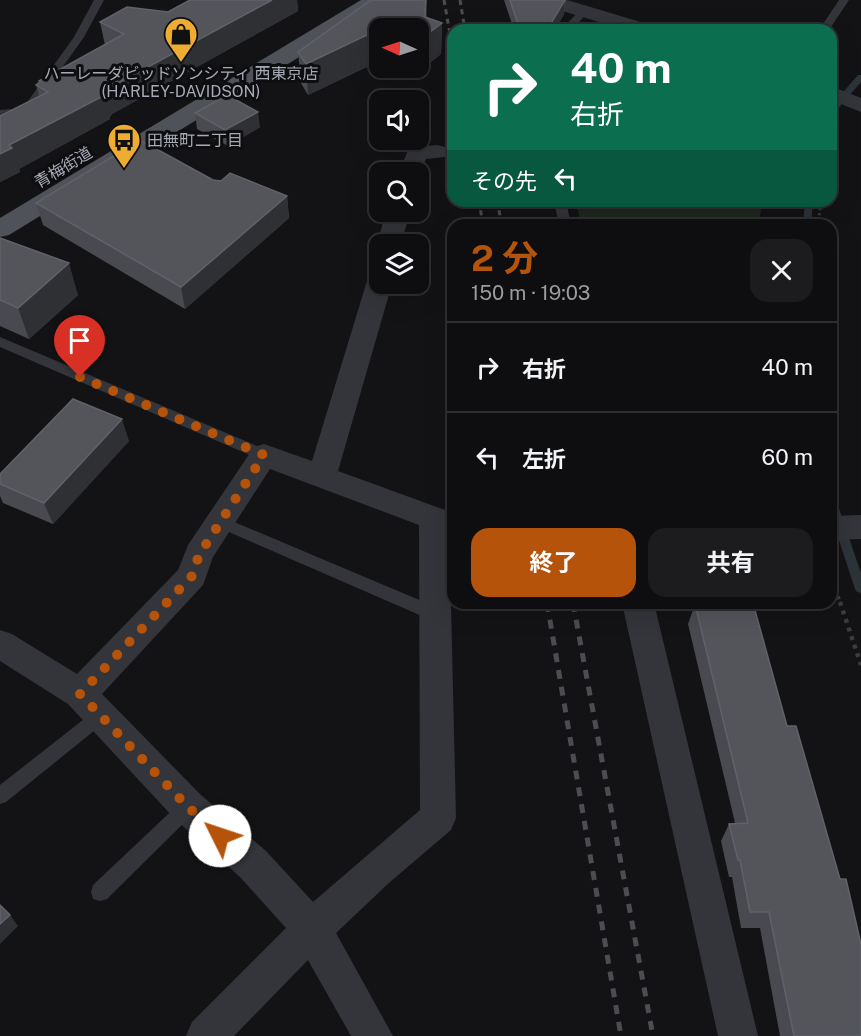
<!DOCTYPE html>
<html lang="ja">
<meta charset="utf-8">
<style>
body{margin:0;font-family:"Public Sans","Noto Sans JP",sans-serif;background:#1c1c1e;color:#f1f3f6;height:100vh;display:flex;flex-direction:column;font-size:22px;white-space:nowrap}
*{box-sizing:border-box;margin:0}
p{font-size:20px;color:#9b9c9f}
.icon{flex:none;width:33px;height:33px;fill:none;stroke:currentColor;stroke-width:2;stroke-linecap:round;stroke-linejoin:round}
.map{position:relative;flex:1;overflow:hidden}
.drawer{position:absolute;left:447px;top:219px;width:390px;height:390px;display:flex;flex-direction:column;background:#0e0e10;border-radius:18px;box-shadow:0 6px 24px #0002,0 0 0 2px #2e2e30}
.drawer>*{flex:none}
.banner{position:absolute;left:447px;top:24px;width:390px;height:183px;border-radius:18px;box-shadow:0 6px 24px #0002,0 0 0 2px #2e2e30;background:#0b6e4f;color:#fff;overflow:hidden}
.needle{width:39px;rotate:273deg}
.tools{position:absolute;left:369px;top:18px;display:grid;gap:12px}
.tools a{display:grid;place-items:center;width:60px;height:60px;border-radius:12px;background:#0e0e10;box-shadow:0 6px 24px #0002,0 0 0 2px #2e2e30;font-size:30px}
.pin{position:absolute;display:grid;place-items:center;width:51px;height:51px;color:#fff;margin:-62px -26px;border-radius:50% 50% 50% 0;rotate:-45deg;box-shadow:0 0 6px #0007}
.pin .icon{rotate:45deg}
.me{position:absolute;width:66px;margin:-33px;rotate:311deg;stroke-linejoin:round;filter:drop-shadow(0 0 4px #0008)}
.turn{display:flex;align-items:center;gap:21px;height:126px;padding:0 24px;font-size:27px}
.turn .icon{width:78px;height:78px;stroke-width:2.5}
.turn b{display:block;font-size:42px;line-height:51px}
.then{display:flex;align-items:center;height:57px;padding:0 24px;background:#0003;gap:12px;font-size:22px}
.round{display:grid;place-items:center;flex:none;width:63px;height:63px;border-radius:18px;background:#1c1c1e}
.headline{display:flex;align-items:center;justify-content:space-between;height:102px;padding:0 24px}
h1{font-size:36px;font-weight:700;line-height:45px;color:#b45309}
.action{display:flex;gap:12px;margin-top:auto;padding:12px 24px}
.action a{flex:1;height:69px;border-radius:18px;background:#b45309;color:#fff;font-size:24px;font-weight:700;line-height:69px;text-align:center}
.action a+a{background:#1c1c1e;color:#f1f3f6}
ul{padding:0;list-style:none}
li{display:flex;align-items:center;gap:18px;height:90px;padding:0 24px;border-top:2px solid #2e2e30}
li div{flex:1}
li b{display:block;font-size:22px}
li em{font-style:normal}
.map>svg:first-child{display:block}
</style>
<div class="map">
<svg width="861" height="1036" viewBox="0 0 861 1036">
<rect width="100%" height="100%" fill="#131315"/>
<path fill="#1f2720" d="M576,201h187l-5,24h-177z"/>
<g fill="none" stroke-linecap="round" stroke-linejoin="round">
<path fill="#2c343a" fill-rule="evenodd" d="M858,75h3v7l-27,31h-3v-7z
M805,201h8l-2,24h-8z
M831,496l5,4 25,73v20l-4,-1 -2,-3 -24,-73z"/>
<path stroke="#3a3c41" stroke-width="3" stroke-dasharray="2 3" stroke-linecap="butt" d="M831,140l7,-19
M818,225l3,-24"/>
<path stroke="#3a3c41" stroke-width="4" stroke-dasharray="3 4.5" stroke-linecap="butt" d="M831,575l9,28"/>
<path stroke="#3a3c41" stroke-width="4.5" stroke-dasharray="4 5" stroke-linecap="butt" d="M840,602l21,63"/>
<path fill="#34353a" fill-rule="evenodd" d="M94,0h10l-20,37 -54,76 -30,3v-6l23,-2 51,-71z
M839,0h10l-20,30h-10z
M581,9l8,2 -17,19h-11z
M554,201h12l5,24h-12z
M0,337l269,114 2,4 -2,4h-10l-259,-112z
M434,512l19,1v12l-24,-3 -3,-4 3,-4z
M220,516l223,94 2,5 -2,5 -6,2 -6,-2 -216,-94 -3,-4 3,-4z
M99,709l6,3 3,5 -3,5 -99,80 -6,2v-19l93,-73z
M188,799l6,2 3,6 -3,6 -87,86 -7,2 -7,-2 -2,-7 2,-7 89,-84z"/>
<path fill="#34353a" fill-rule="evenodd" d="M536,0h31l87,26 3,4h-31l-87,-26z
M831,86l30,12v14l-30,-12z
M437,145l8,2 3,5 -3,5 -19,2 -8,17v-4h-19l10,-24z
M386,212h24l-9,32h-21v4l-3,-4z
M380,273v11h12l-54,187 107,39 4,8 7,300 -5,12 -61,52 -54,51 57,103h-42l-43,-76 -74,76h-48l6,-14 94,-94 -46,-51 -65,-58 -107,-115 -68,-43v-31l12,4 65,40 101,-104 10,-25 66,-98 10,-3 48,17 55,-180 4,-6zM270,469l149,56 1,285 -107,92 -47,-51 -65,-56 -99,-101 101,-109 10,-28z
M861,515v24l-30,1v-24z
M622,603h32l104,433h-40z"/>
<path fill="#505259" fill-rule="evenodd" d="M361,0h26l-3,5 -375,230 -9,2v-19z"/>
<path stroke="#4b4d53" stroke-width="3" stroke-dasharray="5 4.5" stroke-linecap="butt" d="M444,0l9,51
M460,0l5,30
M479,201l4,24
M497,201l5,24"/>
<path stroke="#4b4d53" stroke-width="5" stroke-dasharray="9 8" stroke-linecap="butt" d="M547,603l74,433
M573,603l80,433"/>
</g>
<path fill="#494a50" d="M190,0h107l1,11 -186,103 -2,3v2l-91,50 1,3 -20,10v-66l39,-20 -3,-11 3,-2v-2l66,-36 -5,-23 68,-10z
M371,0h55v18l16,5 -1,31 -30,24 -29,-10h36v-40h-38v39l-7,-3 -65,31 -7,-12 -3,-31z
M504,0h62l-2,14 -9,16h-41z
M195,113l65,14 -32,19 -31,-17z
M213,180l74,16 2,22 -104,91 -142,-84 -7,-22z
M0,238l78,57 -49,44 -29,-13z
M129,441l-76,83 -50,-21 -3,-7v-22z
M695,604l166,432h-81l-20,-108h-19l-9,-51h-3l-8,-36 8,-17 6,-1 -47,-199z"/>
<path fill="#2f3034" d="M272,0h25l1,11 -186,103 -2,3v2l-91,50 1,3 -20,10v-28l9,-9 94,-51 4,-5z
M426,0l1,15 -1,20 16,-12 -1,31 -30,24v-10h7v-27z
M565,0l-1,14 -9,16h-8z
M371,33l2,31 -65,31 -2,-31z
M258,112l2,15 -32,19 -3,-16z
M287,196l2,22 -104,91 -4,-22z
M69,263l9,32 -49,44 -11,-31z
M122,419l7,22 -76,83 -9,-21z
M10,915l8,11 -18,18v-20z"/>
<path fill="#53555b" stroke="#606269" stroke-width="1.5" d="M190,0h82l-165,89 -4,5 2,1 -96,50 3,3 -12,6v-38l48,-24 -12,-7 4,-3 -1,-1 85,-47 -24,-12 27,-15 41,5z
M371,0h55l-1,17 17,6 -24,18v-13h-38v8l-9,-3 -65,31 -8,-12z
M510,0h55l-18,30h-27z
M227,95l31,17 -33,18 -30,-17z
M140,140l73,40 8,1 9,-8 57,23 -106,91 -145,-84z
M0,238l69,25 -51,45 -18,-8z
M73,399l49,20 -78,84 -44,-19v-10z
M707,603h46l34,123h9l44,153h6l15,65v92h-67l-25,-124h-19l-10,-52h-2l-9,-36 19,-1 -53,-219z
M0,905l10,10 -10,9z"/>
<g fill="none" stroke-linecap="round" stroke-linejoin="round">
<path stroke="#b45309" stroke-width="10" stroke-dasharray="0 18" d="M80,377l184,78 -65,100 -7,21 -112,118 108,113 32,29"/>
</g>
<defs>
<symbol id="shop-pin" viewBox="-11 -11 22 30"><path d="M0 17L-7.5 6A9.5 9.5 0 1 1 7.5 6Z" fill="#eead32" stroke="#0e0e10"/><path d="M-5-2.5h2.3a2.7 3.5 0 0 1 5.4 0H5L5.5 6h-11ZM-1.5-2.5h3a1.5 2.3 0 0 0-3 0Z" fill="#111"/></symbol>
<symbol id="bus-pin" viewBox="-11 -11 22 30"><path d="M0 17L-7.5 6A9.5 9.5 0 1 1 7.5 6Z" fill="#eead32" stroke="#0e0e10"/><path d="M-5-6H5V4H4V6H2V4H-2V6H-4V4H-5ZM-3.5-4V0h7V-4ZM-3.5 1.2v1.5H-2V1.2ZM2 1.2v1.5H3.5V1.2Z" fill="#111"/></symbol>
</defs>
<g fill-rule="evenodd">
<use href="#shop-pin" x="162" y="15" width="38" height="52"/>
<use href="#bus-pin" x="105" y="121" width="38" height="52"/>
</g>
<g text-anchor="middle" stroke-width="6" stroke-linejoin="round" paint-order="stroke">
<g font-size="16" fill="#a5aab5" stroke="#0e0e10">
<text x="181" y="79">ハーレーダビッドソンシティ 西東京店<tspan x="181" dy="18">(HARLEY-DAVIDSON)</tspan></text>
<text x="147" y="146" text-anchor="start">田無町二丁目</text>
</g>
<g font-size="16" fill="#a5aab5" stroke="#0e0e10">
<text transform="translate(63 167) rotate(-31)" y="6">青梅街道</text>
</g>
</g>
</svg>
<div class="tools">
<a><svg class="needle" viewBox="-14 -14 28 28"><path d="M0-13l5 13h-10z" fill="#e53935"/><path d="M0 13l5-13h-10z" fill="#9b9c9f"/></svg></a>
<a><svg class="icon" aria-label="sound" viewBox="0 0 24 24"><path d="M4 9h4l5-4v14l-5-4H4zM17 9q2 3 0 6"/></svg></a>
<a><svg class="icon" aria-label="search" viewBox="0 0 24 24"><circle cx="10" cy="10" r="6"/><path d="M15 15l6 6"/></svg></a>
<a><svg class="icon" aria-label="layers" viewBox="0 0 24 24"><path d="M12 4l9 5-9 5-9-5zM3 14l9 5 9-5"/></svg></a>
</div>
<div class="pin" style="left:80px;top:377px;background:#d93025"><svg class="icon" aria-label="arrive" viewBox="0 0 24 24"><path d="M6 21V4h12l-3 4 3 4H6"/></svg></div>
<svg class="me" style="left:220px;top:836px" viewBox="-20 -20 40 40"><circle r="19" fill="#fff"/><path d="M0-13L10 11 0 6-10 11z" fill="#b45309"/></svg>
<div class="banner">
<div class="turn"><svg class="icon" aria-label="right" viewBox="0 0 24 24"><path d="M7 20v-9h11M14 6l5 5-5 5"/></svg><div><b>40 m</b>右折</div></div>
<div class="then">その先<svg class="icon" aria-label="left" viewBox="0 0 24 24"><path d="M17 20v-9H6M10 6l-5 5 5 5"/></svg></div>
</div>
<section class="drawer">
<div class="headline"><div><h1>2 分</h1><p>150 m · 19:03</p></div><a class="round"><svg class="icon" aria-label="close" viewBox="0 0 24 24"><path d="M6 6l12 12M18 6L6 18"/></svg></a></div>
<ul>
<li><svg class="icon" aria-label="right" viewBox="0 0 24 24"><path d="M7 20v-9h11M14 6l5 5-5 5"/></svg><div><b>右折</b></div><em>40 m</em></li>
<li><svg class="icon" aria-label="left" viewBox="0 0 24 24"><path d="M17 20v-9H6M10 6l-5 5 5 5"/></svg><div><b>左折</b></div><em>60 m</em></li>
</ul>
<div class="action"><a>終了</a><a>共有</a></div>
</section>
</div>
